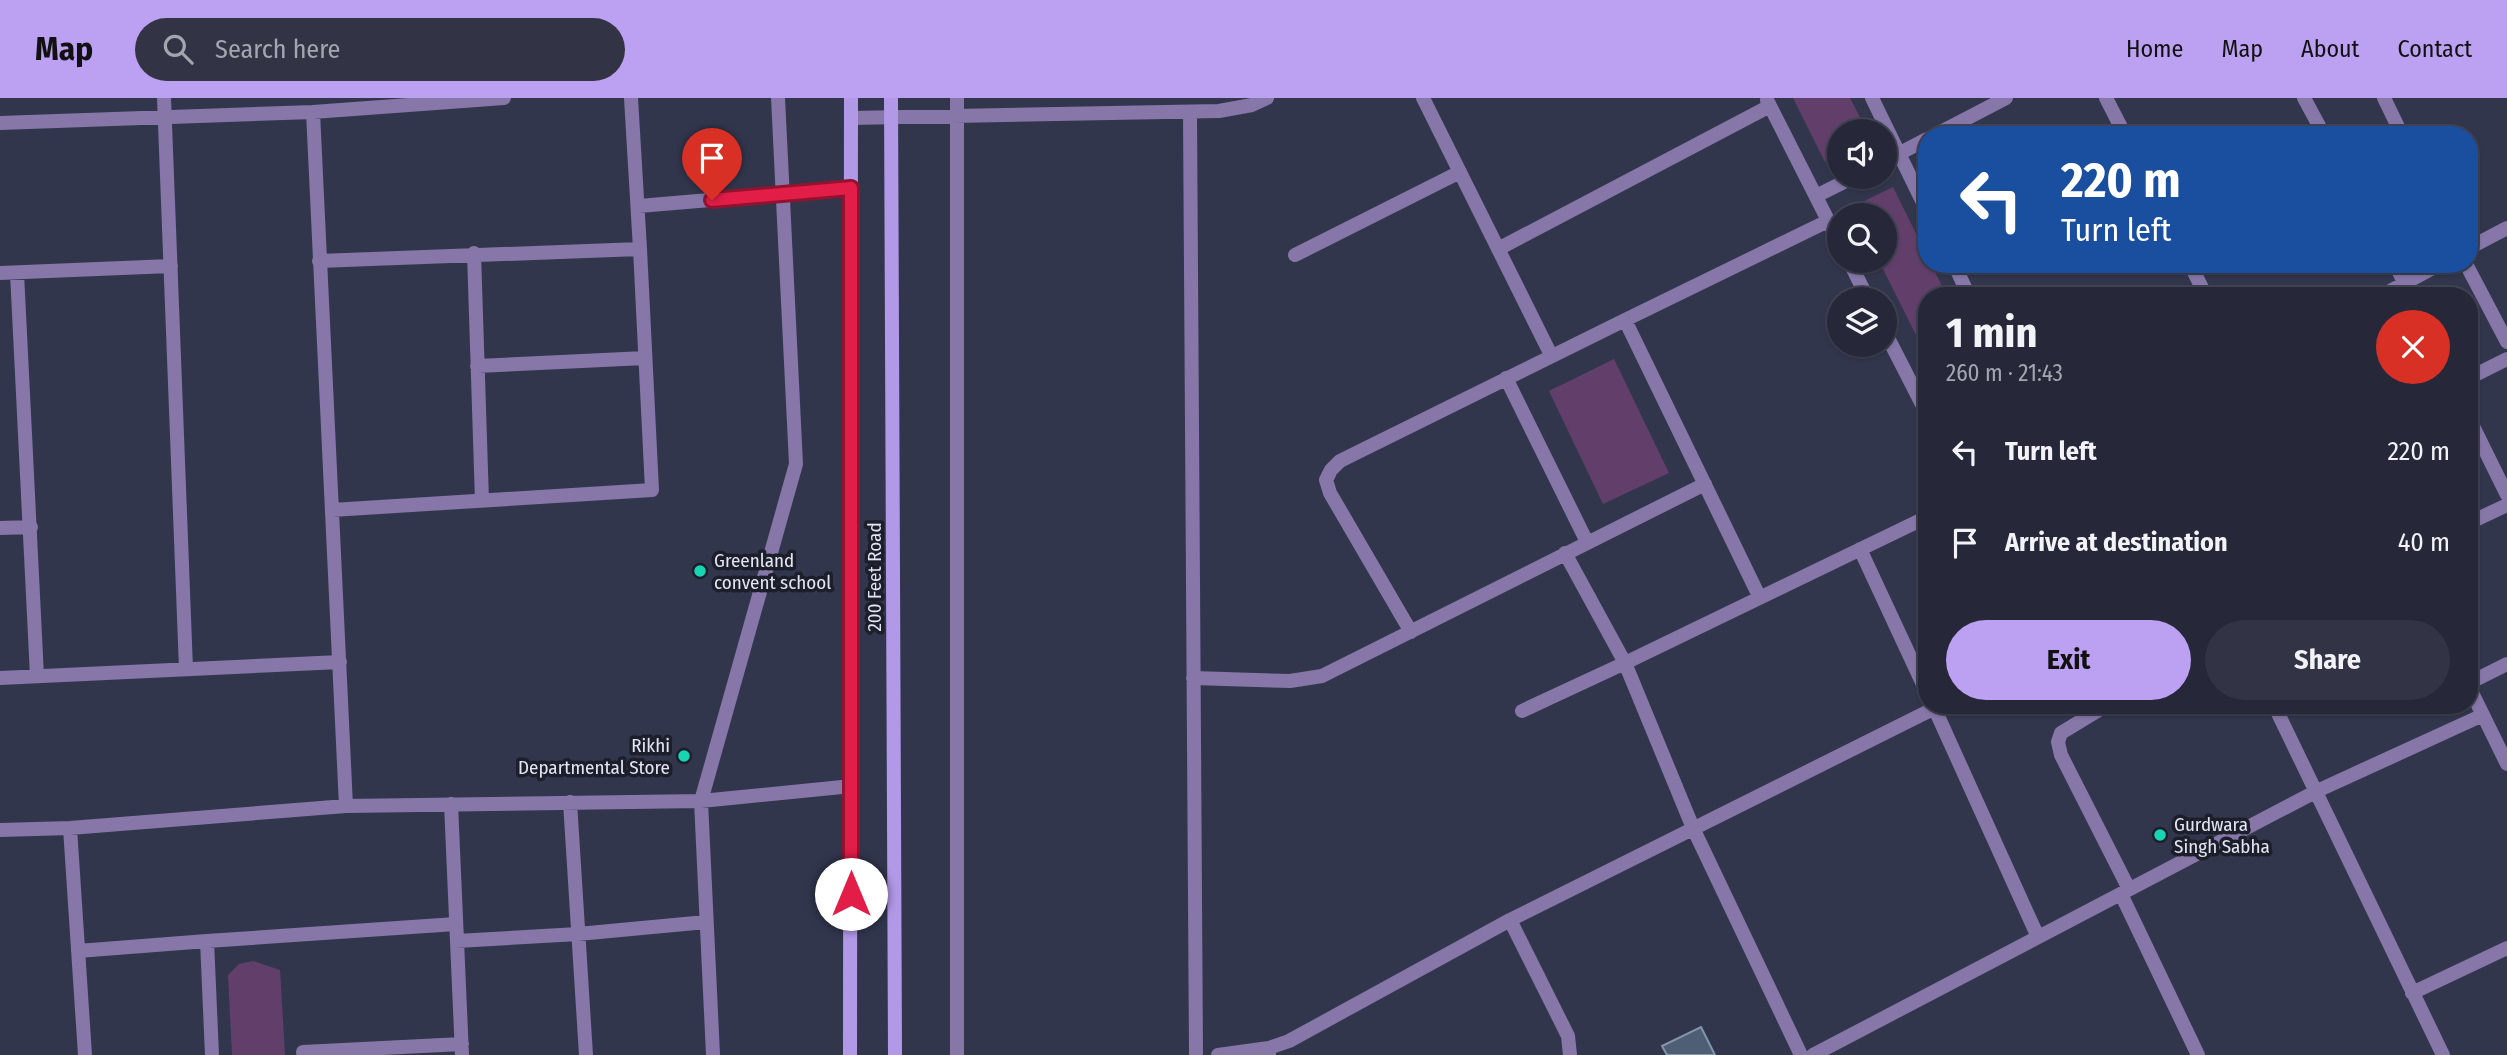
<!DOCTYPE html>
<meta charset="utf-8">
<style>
body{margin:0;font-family:"Fira Sans Condensed",sans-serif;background:#323445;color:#f1f3f6;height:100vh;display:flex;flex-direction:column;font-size:26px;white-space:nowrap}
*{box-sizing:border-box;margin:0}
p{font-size:23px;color:#a4a6af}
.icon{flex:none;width:38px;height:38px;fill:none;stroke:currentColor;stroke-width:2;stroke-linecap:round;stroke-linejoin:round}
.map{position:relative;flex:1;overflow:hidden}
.details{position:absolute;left:1918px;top:189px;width:560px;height:427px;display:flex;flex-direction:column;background:#26283a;border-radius:28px;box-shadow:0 2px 5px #0004,0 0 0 2px #424454}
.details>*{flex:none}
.top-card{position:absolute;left:1918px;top:28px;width:560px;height:147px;border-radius:28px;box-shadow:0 2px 5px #0004,0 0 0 2px #424454;background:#1a4fa0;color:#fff;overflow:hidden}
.controls{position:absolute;left:1827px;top:21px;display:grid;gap:14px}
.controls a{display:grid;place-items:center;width:70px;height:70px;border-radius:50%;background:#26283a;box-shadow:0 2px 5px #0004,0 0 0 2px #424454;font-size:35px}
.pin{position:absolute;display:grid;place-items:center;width:60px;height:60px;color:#fff;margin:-72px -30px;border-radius:50% 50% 50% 0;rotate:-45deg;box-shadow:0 0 7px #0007}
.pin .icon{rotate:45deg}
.me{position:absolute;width:77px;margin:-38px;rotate:0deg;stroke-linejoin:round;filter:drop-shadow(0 0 5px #0008)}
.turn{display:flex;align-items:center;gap:24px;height:147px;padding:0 28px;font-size:32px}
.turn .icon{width:91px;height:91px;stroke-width:2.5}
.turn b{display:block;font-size:49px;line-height:60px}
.round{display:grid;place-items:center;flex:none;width:74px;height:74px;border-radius:37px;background:#323445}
.overview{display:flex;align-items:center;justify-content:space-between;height:119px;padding:0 28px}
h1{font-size:42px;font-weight:700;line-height:52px}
.cta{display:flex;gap:14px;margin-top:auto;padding:14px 28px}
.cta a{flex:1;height:80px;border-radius:42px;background:#bca0f2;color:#111;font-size:28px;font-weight:700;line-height:80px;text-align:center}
.cta a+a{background:#323445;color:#f1f3f6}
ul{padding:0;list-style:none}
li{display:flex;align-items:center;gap:21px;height:91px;padding:0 28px}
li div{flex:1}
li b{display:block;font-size:26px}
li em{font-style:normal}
header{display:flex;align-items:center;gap:42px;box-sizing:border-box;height:98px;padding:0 35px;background:#bca0f2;color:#111}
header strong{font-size:33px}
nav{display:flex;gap:38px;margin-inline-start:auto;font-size:24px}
.search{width:490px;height:63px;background:#323445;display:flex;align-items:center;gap:18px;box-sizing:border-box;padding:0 24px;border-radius:38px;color:#a4a6af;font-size:26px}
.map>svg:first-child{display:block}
</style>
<header>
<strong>Map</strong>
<div class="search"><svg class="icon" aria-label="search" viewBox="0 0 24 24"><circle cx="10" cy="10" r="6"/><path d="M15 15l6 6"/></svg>Search here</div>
<nav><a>Home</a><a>Map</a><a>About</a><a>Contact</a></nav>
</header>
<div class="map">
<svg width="2507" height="957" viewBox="0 0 2507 957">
<rect width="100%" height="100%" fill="#32364d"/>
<path fill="#623f6b" d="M1793,0h57l17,33h-28v24l-14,7z
M1893,89l34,69v8h4l16,32h-20v61l-48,-96h6v-46h-29l-4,-8z
M1614,261l55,114 -66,31 -54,-113z
M253,863l27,9 5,85h-53l-4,-80 11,-11z"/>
<path fill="#4e5e75" stroke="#8394ad" stroke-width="2" d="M1701,929l14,28h-48l-5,-9z"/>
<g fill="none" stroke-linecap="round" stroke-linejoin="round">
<path stroke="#8677a8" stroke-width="14" d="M164,0l22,571
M631,0l9,151
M957,0v957
M1423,0l128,257
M1872,0l55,113
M2106,0l19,37
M2304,0l20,37
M2384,0l18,37
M1767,2l72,142
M313,14l191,-14
M1190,14l6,943
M851,20l368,-7 33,-6 15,-7
M0,25l313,-11 33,694
M1935,37l71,-37
M1885,63l42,-22
M1816,98l38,-19
M639,108l212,-18
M2469,150l38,-20
M1498,151l272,-143
M474,155l8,248
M1295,157l165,-83
M319,163l321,-12 12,241 -320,20
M1849,163l19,38
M1954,166l15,32
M2190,166l16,32
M2395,166l16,32
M2466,166l41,78
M0,175l171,-7
M17,175l20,403
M2381,198l59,-32
M1625,222l203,-99
M1885,234l42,82
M477,268l168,-8
M1506,280l81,164
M2469,280l38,-19
M2469,320l38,77
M2469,425l38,-18
M0,430l31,-1
M1860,451l67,144
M1411,534l-81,-139 -4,-13 5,-10 9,-9 285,-141 134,276
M0,580l340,-16
M1193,580l97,3 32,-5 383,-192
M2469,585l38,-19
M1933,607l105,232
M2107,607l-46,28 -3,9 3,13 68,134
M2274,607l169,350
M1522,613l103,-48 -60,-110
M2483,617l24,49
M570,704l16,253
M451,706l11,251
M70,730l15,227
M0,732l70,-2 276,-22 355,-5 151,-15
M2121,796l77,161
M1510,822l58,116 2,19
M207,843l249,-17
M457,843l121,-7 128,-12
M78,853l129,-10 5,114
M2412,895l95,-45
M1269,950l20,-7 221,-121 431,-215
M303,954l159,-8
M713,957l-12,-254 95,-337 -18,-366
M1218,957l51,-7v7
M1801,957l-108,-227 -68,-165 302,-146
M1813,957l504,-264 166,-76 -14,-28"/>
<path stroke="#b299e8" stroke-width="14" d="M891,0l4,957
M850,957l1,-957"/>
</g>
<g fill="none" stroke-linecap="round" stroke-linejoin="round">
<defs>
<path id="route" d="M712,102l139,-12v706"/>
</defs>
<use href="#route" stroke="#92132f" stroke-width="18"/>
<use href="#route" stroke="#e11d48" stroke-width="12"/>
</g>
<g fill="#17d5b3" stroke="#1c1e29" stroke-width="2.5">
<circle cx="700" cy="473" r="7"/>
<circle cx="684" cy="658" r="7"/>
<circle cx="2160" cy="737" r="7"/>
</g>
<g text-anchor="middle" stroke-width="7" stroke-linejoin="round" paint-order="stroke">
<g font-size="19" fill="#e2e5f4" stroke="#1c1e29" text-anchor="start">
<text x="714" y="469">Greenland<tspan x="714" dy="22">convent school</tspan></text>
<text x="670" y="654" text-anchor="end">Rikhi<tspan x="670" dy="22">Departmental Store</tspan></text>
<text x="2174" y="733">Gurdwara<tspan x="2174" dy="22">Singh Sabha</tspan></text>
</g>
<g font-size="19" fill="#e2e5f4" stroke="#1c1e29">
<text transform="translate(874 479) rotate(-90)" y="7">200 Feet Road</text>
</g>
</g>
</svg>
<div class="controls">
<a><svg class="icon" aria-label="sound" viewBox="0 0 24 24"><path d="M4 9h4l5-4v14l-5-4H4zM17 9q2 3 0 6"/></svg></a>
<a><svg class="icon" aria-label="search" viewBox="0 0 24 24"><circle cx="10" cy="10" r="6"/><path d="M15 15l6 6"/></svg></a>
<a><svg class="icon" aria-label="layers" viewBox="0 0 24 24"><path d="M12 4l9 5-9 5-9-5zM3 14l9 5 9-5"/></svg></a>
</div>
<div class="pin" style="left:712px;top:102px;background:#d93025"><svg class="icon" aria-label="arrive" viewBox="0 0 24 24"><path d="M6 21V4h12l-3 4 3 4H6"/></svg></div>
<svg class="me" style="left:851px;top:796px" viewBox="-20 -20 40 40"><circle r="19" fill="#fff"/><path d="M0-13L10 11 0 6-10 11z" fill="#e11d48"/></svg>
<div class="top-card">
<div class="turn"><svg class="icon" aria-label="left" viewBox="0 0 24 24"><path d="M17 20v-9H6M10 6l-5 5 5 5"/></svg><div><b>220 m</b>Turn left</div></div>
</div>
<section class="details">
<div class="overview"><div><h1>1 min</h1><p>260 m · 21:43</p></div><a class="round" style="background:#d93025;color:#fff"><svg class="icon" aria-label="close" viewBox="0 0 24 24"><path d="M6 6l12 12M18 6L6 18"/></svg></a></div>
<ul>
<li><svg class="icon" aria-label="left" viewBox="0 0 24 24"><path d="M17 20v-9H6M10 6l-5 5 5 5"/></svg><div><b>Turn left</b></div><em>220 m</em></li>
<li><svg class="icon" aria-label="arrive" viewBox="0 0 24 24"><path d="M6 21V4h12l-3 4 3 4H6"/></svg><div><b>Arrive at destination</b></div><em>40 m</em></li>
</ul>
<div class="cta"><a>Exit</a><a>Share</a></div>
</section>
</div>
